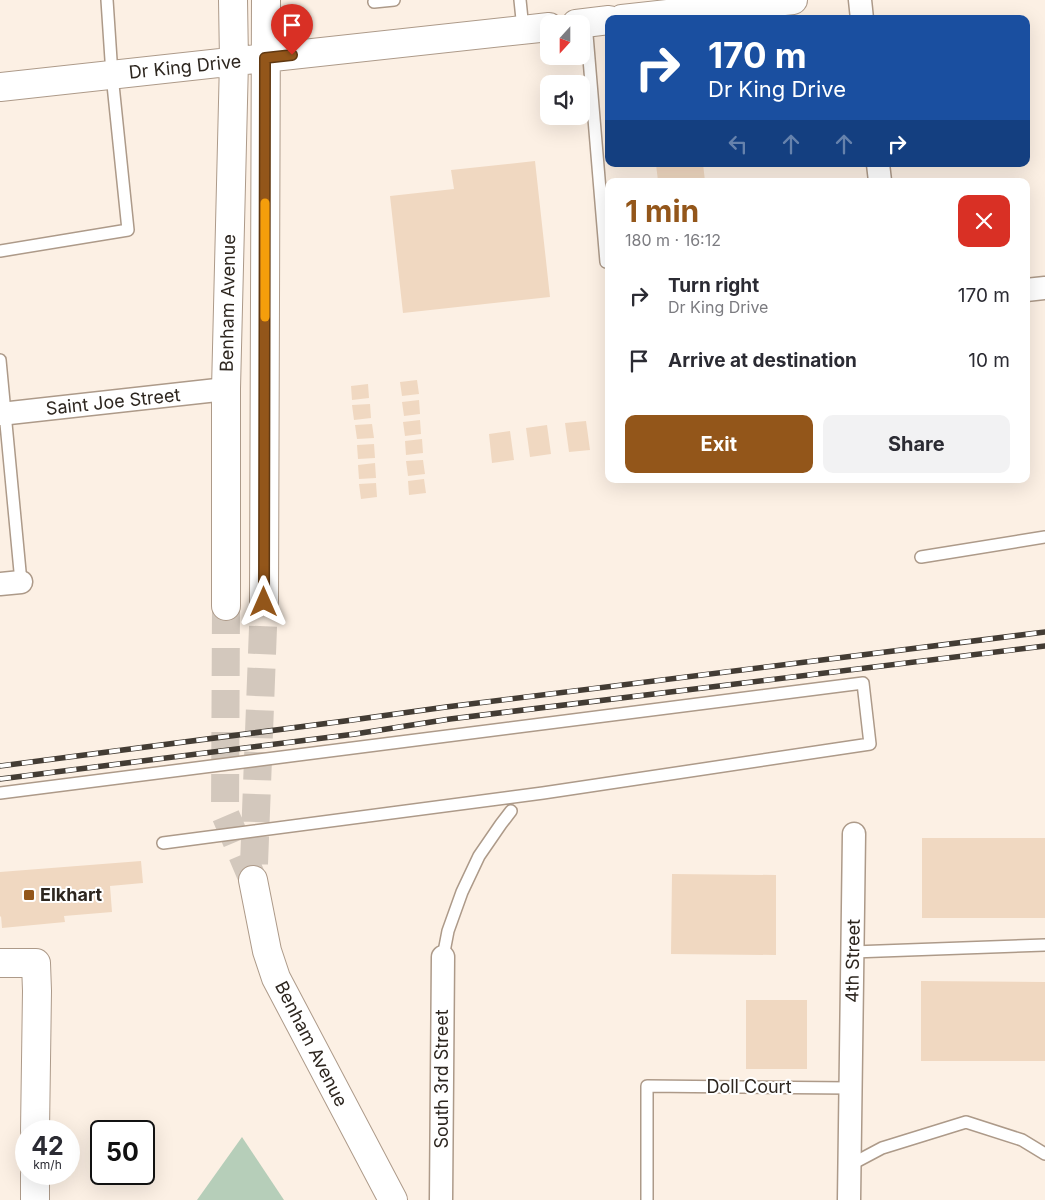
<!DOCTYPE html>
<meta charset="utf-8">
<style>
body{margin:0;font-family:Inter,sans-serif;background:#f2f2f3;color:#2b2b33;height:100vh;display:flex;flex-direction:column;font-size:19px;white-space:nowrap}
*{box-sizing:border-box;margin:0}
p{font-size:16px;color:#7c7c81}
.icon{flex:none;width:28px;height:28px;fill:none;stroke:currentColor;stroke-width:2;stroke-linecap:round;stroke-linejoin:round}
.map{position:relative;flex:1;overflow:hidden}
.drawer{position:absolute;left:605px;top:178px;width:425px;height:305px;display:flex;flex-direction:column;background:#fff;border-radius:10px;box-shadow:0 5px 20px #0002}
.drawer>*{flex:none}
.banner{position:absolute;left:605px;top:15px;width:425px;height:152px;border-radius:10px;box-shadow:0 5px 20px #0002;background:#1a4fa0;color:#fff;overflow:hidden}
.needle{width:32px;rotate:201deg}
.tools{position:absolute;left:540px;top:15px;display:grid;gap:10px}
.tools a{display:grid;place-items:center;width:50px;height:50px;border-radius:10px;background:#fff;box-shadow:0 5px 20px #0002;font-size:25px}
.speed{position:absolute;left:15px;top:1120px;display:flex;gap:10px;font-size:25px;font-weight:700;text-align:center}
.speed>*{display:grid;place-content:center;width:65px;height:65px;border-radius:50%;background:#fff;box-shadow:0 5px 20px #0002;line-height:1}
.speed small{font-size:12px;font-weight:400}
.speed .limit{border:2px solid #111;border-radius:8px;background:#fff;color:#111}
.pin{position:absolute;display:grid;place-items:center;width:42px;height:42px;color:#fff;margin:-51px -21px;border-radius:50% 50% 50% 0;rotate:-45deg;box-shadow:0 0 5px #0007}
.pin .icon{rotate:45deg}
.me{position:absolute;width:55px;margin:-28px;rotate:0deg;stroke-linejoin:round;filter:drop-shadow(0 0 4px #0008)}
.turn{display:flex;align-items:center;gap:18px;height:105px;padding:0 20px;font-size:22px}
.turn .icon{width:65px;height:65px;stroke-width:2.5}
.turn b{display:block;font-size:35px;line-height:42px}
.lanes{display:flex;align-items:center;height:48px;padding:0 20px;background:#0003;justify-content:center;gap:25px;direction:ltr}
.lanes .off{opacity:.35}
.round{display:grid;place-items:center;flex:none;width:52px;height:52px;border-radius:10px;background:#f2f2f3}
.overview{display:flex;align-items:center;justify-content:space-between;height:85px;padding:0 20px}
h1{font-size:30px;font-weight:700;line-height:38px;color:#93561a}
.action{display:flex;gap:10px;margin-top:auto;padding:10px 20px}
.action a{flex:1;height:58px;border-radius:10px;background:#93561a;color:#fff;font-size:20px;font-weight:700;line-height:58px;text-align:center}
.action a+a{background:#f2f2f3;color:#2b2b33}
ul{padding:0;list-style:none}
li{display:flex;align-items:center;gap:15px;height:65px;padding:0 20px}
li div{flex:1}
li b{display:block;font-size:19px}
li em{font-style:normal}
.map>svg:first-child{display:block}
</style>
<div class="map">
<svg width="1045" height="1200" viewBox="0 0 1045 1200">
<rect width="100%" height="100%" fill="#fcf0e4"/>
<path fill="#b6ceb9" d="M242,1137l42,63h-87z"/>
<path fill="#f0d8c1" d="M535,161l15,136 -147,16 -13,-117 64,-7 -3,-19z
M656,164h47l2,17h-47z
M417,380l2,14 -17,2 -2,-14z
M368,384l1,14 -17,2 -1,-14z
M419,400l1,14 -16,2 -2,-14z
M370,404l1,14 -17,2 -2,-15z
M420,420l1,14 -16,2 -2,-14z
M586,421l4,29 -21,2 -4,-29z
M372,424l2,14 -17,1 -2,-14z
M547,425l4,29 -21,3 -4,-29z
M510,431l4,29 -22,3 -3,-29z
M422,439l1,14 -17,2 -1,-14z
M374,444l1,14 -17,1 -1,-14z
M423,460l2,14 -17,2 -2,-15z
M375,463l1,15 -17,1 -1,-14z
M424,479l2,14 -17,2 -1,-14z
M376,483l1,14 -16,2 -2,-15z
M922,838h123v80h-123z
M141,861l2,22 -33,3 2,26 -48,4 1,6 -63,6 -1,-12 -1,1v-45z
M672,874l104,1v80l-105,-1z
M921,981l124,1v79h-124z
M746,1000h61v69h-61z"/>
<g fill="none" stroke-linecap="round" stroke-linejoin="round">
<path stroke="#d3c8bd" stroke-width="28" stroke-dasharray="28 14" stroke-linecap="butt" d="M226,606l-1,208 28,66
M254,864l10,-263"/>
<defs>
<path id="lane" d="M520,0l3,29
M374,2l20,-2
M586,23l20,239
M0,251l128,-21 -16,-155 -5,-75
M0,360l21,222
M921,557l124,-20
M0,793l863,-110 7,61 -327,49 -380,50
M853,952l192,-7
M443,957l5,-26 14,-39 17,-36 22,-32 10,-13
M850,1165l32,-17 84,-26 56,18 23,14
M647,1200v-114l204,2"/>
<path id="street" d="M860,0l2,19
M878,164l2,17
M1026,290l19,-2
M0,414l226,-25
M0,584l21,-2
M441,1200l2,-243
M849,1200l5,-366"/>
<path id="secondary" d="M622,19l171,-19
M576,24l33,-4
M0,87l549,-60
M264,601l2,-601
M226,606v-217l8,-328 -1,-61
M253,880l14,71 9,27 117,222
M0,963h36l1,28 -2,140
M35,1200v-26"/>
</defs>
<use href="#lane" stroke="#ad9a89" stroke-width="14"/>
<use href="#street" stroke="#ad9a89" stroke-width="25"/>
<use href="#secondary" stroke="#ad9a89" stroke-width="30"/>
<use href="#lane" stroke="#fff" stroke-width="11"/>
<use href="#street" stroke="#fff" stroke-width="22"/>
<use href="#secondary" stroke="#fff" stroke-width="28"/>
<defs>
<path id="rail" d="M0,766l345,-45 101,-14 599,-75
M0,779l355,-45 95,-15 595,-73"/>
</defs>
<use href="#rail" stroke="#433c34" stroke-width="5.5"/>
<use href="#rail" stroke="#fff" stroke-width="4" stroke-dasharray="11" stroke-linecap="butt"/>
</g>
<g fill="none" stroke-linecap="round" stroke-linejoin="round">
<defs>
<path id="route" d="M264,602l1,-544 27,-3"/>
</defs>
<use href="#route" stroke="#603811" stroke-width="12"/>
<use href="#route" stroke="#93561a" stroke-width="9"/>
<path stroke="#f59e0b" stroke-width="9" d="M265,317v-114"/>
</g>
<rect fill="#93561a" stroke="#fff" stroke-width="2" x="23" y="889" width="12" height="12" rx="2.5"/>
<g text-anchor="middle" stroke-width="4" stroke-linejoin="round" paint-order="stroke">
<g font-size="18" fill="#2d261f" stroke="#fff">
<text transform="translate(185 67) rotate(-6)" y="6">Dr King Drive</text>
<text transform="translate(228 303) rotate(-89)" y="6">Benham Avenue</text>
<text transform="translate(113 402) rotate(-6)" y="6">Saint Joe Street</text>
<text transform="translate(853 961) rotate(-89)" y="6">4th Street</text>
<text transform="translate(311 1044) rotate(63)" y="6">Benham Avenue</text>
<text transform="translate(442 1079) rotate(-90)" y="6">South 3rd Street</text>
<text x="749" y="1093">Doll Court</text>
</g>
<g font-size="18" font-weight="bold" fill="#2d261f" stroke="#fff" text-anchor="start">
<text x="40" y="901">Elkhart</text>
</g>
</g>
</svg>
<div class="tools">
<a><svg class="needle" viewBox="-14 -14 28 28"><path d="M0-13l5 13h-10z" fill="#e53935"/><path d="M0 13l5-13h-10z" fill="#7c7c81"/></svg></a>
<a><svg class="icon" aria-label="sound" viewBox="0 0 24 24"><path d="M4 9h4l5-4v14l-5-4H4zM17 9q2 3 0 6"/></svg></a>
</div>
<div class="speed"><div>42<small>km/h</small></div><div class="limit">50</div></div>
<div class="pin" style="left:292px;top:55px;background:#d93025"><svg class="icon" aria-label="arrive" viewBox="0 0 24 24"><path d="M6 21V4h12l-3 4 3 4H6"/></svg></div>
<svg class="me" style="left:264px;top:602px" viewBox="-20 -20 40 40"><path d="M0-17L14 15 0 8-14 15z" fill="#93561a" stroke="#fff" stroke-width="4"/></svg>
<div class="banner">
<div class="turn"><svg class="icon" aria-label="right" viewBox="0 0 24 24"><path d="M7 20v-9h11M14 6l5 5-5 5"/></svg><div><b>170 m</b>Dr King Drive</div></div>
<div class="lanes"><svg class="icon off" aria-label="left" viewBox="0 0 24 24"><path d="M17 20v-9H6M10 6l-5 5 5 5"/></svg><svg class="icon off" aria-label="ahead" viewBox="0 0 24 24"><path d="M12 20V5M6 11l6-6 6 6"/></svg><svg class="icon off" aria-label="ahead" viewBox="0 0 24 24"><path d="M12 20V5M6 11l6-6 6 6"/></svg><svg class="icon" aria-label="right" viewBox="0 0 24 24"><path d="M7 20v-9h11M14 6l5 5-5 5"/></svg></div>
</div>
<section class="drawer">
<div class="overview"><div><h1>1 min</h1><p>180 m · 16:12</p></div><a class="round" style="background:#d93025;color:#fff"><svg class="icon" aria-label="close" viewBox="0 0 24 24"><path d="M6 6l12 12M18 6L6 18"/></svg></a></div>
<ul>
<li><svg class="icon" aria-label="right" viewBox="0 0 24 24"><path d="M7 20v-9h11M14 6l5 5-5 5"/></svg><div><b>Turn right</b><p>Dr King Drive</p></div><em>170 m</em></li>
<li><svg class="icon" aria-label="arrive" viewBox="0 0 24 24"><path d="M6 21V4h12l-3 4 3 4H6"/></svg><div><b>Arrive at destination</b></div><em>10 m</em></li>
</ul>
<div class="action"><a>Exit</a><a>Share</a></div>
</section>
</div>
